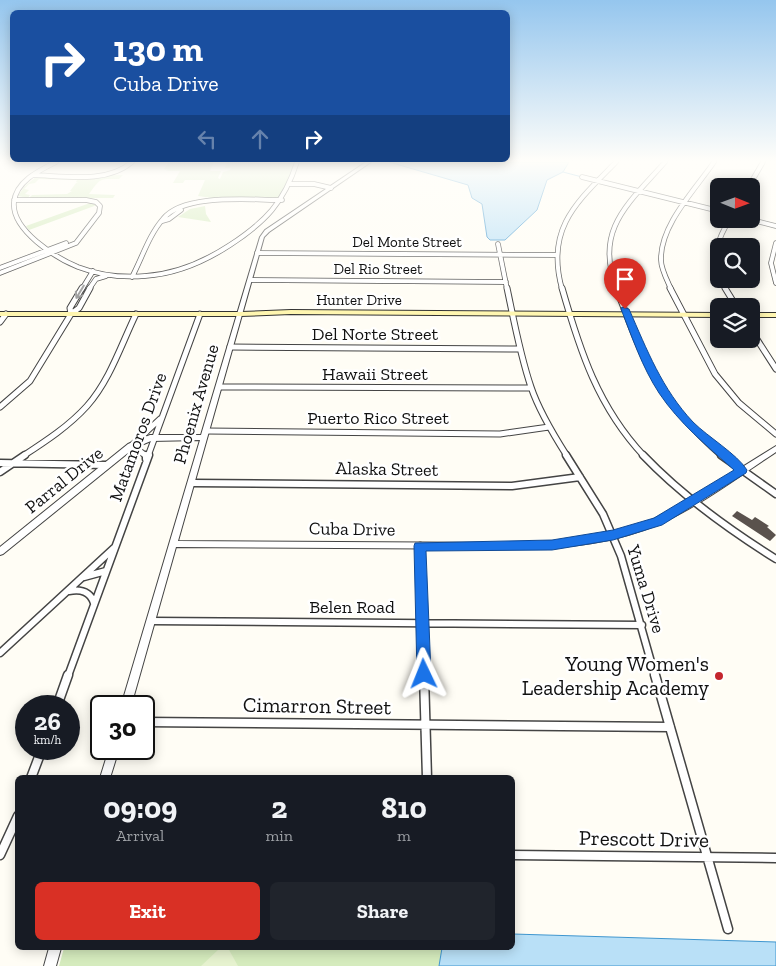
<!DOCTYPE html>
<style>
body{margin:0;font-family:"Zilla Slab",serif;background:#20242c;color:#f1f3f6;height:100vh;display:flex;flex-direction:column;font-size:19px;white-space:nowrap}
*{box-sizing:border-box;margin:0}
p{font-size:16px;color:#9ea1a6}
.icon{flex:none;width:28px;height:28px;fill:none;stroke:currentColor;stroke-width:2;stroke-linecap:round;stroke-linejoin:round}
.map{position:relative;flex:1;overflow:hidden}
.side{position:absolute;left:15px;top:775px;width:500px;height:175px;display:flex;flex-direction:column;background:#171b24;border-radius:8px;box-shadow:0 2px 12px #0003}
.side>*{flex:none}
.guide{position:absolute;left:10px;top:10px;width:500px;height:152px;border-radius:8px;box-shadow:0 2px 12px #0003;background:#1a4fa0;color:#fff;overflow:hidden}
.needle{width:32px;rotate:91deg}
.fabs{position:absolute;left:710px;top:178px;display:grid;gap:10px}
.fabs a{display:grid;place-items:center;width:50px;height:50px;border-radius:8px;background:#171b24;box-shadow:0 2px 12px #0003;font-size:25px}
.speed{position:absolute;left:15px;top:695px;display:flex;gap:10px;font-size:25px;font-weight:700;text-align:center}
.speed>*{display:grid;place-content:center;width:65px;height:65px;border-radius:50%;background:#171b24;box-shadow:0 2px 12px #0003;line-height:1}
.speed small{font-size:12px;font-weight:400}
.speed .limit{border:2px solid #111;border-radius:8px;background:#fff;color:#111}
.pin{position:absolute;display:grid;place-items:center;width:42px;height:42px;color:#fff;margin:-51px -21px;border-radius:50% 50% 50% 0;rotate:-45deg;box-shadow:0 0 5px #0007}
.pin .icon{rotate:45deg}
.me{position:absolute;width:55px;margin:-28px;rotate:358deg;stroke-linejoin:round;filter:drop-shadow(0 0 4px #0008)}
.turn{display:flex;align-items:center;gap:18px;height:105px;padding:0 20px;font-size:22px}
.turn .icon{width:65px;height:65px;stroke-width:2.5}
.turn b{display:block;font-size:35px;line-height:42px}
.lanes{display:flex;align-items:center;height:48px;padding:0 20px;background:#0003;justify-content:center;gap:25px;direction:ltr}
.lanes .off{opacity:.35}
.eta{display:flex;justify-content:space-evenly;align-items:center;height:85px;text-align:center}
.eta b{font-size:30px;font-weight:800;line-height:35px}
.action{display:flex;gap:10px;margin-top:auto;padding:10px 20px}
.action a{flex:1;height:58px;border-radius:8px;background:#d93025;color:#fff;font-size:20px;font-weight:800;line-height:58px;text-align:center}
.action a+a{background:#20242c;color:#f1f3f6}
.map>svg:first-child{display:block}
</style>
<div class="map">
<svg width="776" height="966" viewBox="0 0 776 966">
<rect width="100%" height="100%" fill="#fffdf5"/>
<path fill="#d5ebbd" d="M169,162h45l-4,9h11l-3,7 2,1 3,-7 7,-2 1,-2h-6l2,-6 67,1 -5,19 -10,16h-67l-14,-2 7,-16h-20l-2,3h-10l7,-12h-15l4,-1 -5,-1z
M123,175l-4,4c-19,0 -18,-2 -30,15l26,1 -2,3h-84l3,-3 35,-1 5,-3h-2l6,-8h2l-2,-1 1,-2 -38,-1 -4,4 -6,1 -5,5 5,1 -4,4 5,1 -2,3 -10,-2 6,-9 13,-11z
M90,203l7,2 -68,25 -3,-4z
M205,206l1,8 5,8 -33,-5 12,-8z
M64,948h378l-3,18h-380z"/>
<path fill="#e6f2cf" d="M220,948h8l10,18h-37z"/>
<path fill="#b9e0f7" stroke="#3f96cf" d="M389,162h180l-6,10 -16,8 -10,30 -32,30h-15l-3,-3 -5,-33 -10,-6 -4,-13z
M513,934l263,8v24h-337l3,-18h70z"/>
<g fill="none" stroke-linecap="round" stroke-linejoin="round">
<path stroke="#3f96cf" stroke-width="1" d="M563,172l19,5"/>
</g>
<path fill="#5a524d" d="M737,511l15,9 3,-3 14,9 -2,1 9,8 -6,6 -38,-25z"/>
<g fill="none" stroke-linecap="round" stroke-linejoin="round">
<defs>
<path id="minor-far3" d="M56,162c-16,8 -40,19 -42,40 -3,28 42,56 64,65 21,8 44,11 67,9 31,-2 59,-14 85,-31 35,-23 54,-42 67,-83
M33,175c31,1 74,9 99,-13
M582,177l137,34
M291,184h23l17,4
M749,186l14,-24
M748,219l28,7
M162,221l7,-2 12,-9
M776,243l-5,20 5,20
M498,244l9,45
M257,253l300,2
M0,268l66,-25
M0,273l76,-30 23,-30 1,-7 -4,-4 -10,-2h-72
M132,277c10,-19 17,-42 31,-58 20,-26 88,-19 119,-19
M719,277c-7,-22 -1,-39 11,-58
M720,279l6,10
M250,280l256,2
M82,289l11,-18
M89,289l7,-10 10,-3
M562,289c-17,-61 15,-87 54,-127
M617,289c-24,-59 12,-86 48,-127
M671,289c-4,-9 -10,-20 -10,-29 -1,-35 34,-70 53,-98"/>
<path id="minor-far2" d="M507,288c7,33 13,67 24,99 8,24 22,47 36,69
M562,288c18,63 36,119 82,168
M616,288c12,29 22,61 38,89 18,31 42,56 68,79
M670,288l45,86 24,29 37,31
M725,288l11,18
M71,314l-1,-6 12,-20
M0,322l6,-8
M751,330l25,39
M230,347l290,2
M219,387l312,1
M0,407l30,-26 41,-67 8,-6 11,-20
M206,431l294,3 49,-7
M132,445l28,-26
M126,450l11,-1 9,7
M23,456c23,-15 46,-30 64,-50 23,-26 34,-61 49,-92
M148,456l52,-142"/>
<path id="minor-far1" d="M146,455v4
M566,455l37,59 18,42 34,120
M643,455c39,41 85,74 133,104
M721,455l55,39
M0,463l106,2
M0,472l25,-17
M192,483l320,3 68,-9
M420,546l4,130
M84,577l22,-6
M69,591c12,-2 21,0 25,12
M151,621l491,4
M0,653l114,-105
M68,676l81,-221"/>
<path id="minor" d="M424,675l3,103
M655,675l73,254
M57,706l11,-31
M144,722l526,5
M31,778l11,-29
M0,855l18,-39
M512,855l264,3"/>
<path id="tertiary" d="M366,162h5l-102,70 -5,5 -86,304 343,2 34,-2 34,-4 34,-7 15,-5 14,-5 31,-16 93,-58v6c-38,25 -75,53 -117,72 -44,19 -91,24 -138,25l-345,-2 -45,159h-10l79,-266 -49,1 -17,7 -131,106 -3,1v-8l128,-103 22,-9h51l59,-198 5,-7z
M109,749h10l-9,29h-10z
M49,948h12l-5,18h-12z"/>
<path id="secondary" d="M291,310l428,3v4l-428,-3 -50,2h-241v-4h241z
M751,313h25v4h-25z"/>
</defs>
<use href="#minor-far3" stroke="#444" stroke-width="5.5"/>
<use href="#minor-far2" stroke="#444" stroke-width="7"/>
<use href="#minor-far1" stroke="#444" stroke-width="9"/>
<use href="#minor" stroke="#444" stroke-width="11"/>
<use href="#tertiary" stroke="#444" stroke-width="2"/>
<use href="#secondary" stroke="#333" stroke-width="2"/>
<use href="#minor-far3" stroke="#fff" stroke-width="4"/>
<use href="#minor-far2" stroke="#fff" stroke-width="5"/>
<use href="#minor-far1" stroke="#fff" stroke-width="6"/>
<use href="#minor" stroke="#fff" stroke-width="8"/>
<use href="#tertiary" fill="#fff" fill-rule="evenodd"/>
<use href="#secondary" fill="#fff6b0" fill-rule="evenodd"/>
</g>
<defs><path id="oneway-shaft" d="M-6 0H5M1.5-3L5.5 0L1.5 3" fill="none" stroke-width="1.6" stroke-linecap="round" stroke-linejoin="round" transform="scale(1.25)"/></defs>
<use stroke="#a0a0a0" href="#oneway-shaft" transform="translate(80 292) rotate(121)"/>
<linearGradient id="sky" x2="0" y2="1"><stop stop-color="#95c6ee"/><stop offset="0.54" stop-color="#fffefa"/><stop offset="1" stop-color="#fffefa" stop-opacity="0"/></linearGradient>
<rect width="776" height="298" fill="url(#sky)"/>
<path fill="#1a73e8" stroke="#114b97" d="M622,307l7,2c18,41 33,80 64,113 15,15 44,32 54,48l-1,3 -84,52 -49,15 -61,10 -126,1 5,123 -2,5 -5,2 -5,-2 -2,-5 -3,-128 1,-3 137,-3 61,-10 41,-12 80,-48c-27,-24 -55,-47 -75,-77 -17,-26 -27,-56 -38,-84z"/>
<circle fill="#c4262e" stroke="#fff" stroke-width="2" cx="719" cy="676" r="5"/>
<g text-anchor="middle" stroke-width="5" stroke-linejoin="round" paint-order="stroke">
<g font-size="15" fill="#111" stroke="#fff">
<text x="407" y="247">Del Monte Street</text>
<text x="378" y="274">Del Rio Street</text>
<text x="359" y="305">Hunter Drive</text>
</g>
<g font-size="18" fill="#111" stroke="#fff">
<text x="375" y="340">Del Norte Street</text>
<text x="375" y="380">Hawaii Street</text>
<text transform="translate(196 404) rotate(-74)" y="6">Phoenix Avenue</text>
<text x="378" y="424">Puerto Rico Street</text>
<text transform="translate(138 437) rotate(-70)" y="6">Matamoros Drive</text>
<text transform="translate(387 469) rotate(1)" y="6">Alaska Street</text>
<text transform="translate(64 480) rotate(-39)" y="6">Parral Drive</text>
<text transform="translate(352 529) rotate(1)" y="6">Cuba Drive</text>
<text transform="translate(646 589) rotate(73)" y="6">Yuma Drive</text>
<text x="352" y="613">Belen Road</text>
</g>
<g font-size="21" fill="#111" stroke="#fff" text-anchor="end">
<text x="709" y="671">Young Women's<tspan x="709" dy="24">Leadership Academy</tspan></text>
</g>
<g font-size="21" fill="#111" stroke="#fff">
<text transform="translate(317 706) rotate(1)" y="7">Cimarron Street</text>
<text transform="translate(644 839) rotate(1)" y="7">Prescott Drive</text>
</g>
</g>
</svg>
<div class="fabs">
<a><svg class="needle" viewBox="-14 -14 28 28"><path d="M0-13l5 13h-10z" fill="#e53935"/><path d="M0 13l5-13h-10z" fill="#9ea1a6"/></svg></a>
<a><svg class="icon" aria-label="search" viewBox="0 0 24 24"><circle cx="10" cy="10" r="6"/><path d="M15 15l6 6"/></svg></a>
<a><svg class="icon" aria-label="layers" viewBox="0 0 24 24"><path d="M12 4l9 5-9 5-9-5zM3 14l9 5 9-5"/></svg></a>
</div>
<div class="speed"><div>26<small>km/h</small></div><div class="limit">30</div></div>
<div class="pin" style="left:625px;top:309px;background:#d93025"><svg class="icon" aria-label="arrive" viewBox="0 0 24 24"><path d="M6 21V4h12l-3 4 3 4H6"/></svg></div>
<svg class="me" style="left:424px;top:674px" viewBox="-20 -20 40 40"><path d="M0-17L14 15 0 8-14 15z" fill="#1a73e8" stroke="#fff" stroke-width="4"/></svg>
<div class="guide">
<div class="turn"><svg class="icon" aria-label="right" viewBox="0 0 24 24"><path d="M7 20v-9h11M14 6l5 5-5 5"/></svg><div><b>130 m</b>Cuba Drive</div></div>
<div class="lanes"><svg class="icon off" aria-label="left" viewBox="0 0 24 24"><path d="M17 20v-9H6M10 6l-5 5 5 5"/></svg><svg class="icon off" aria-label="ahead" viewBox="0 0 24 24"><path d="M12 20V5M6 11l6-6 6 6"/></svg><svg class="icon" aria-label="right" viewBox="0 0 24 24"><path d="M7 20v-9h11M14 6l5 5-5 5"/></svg></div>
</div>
<section class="side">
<div class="eta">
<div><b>09:09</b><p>Arrival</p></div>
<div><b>2</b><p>min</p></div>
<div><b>810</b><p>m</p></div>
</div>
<div class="action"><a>Exit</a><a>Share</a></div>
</section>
</div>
